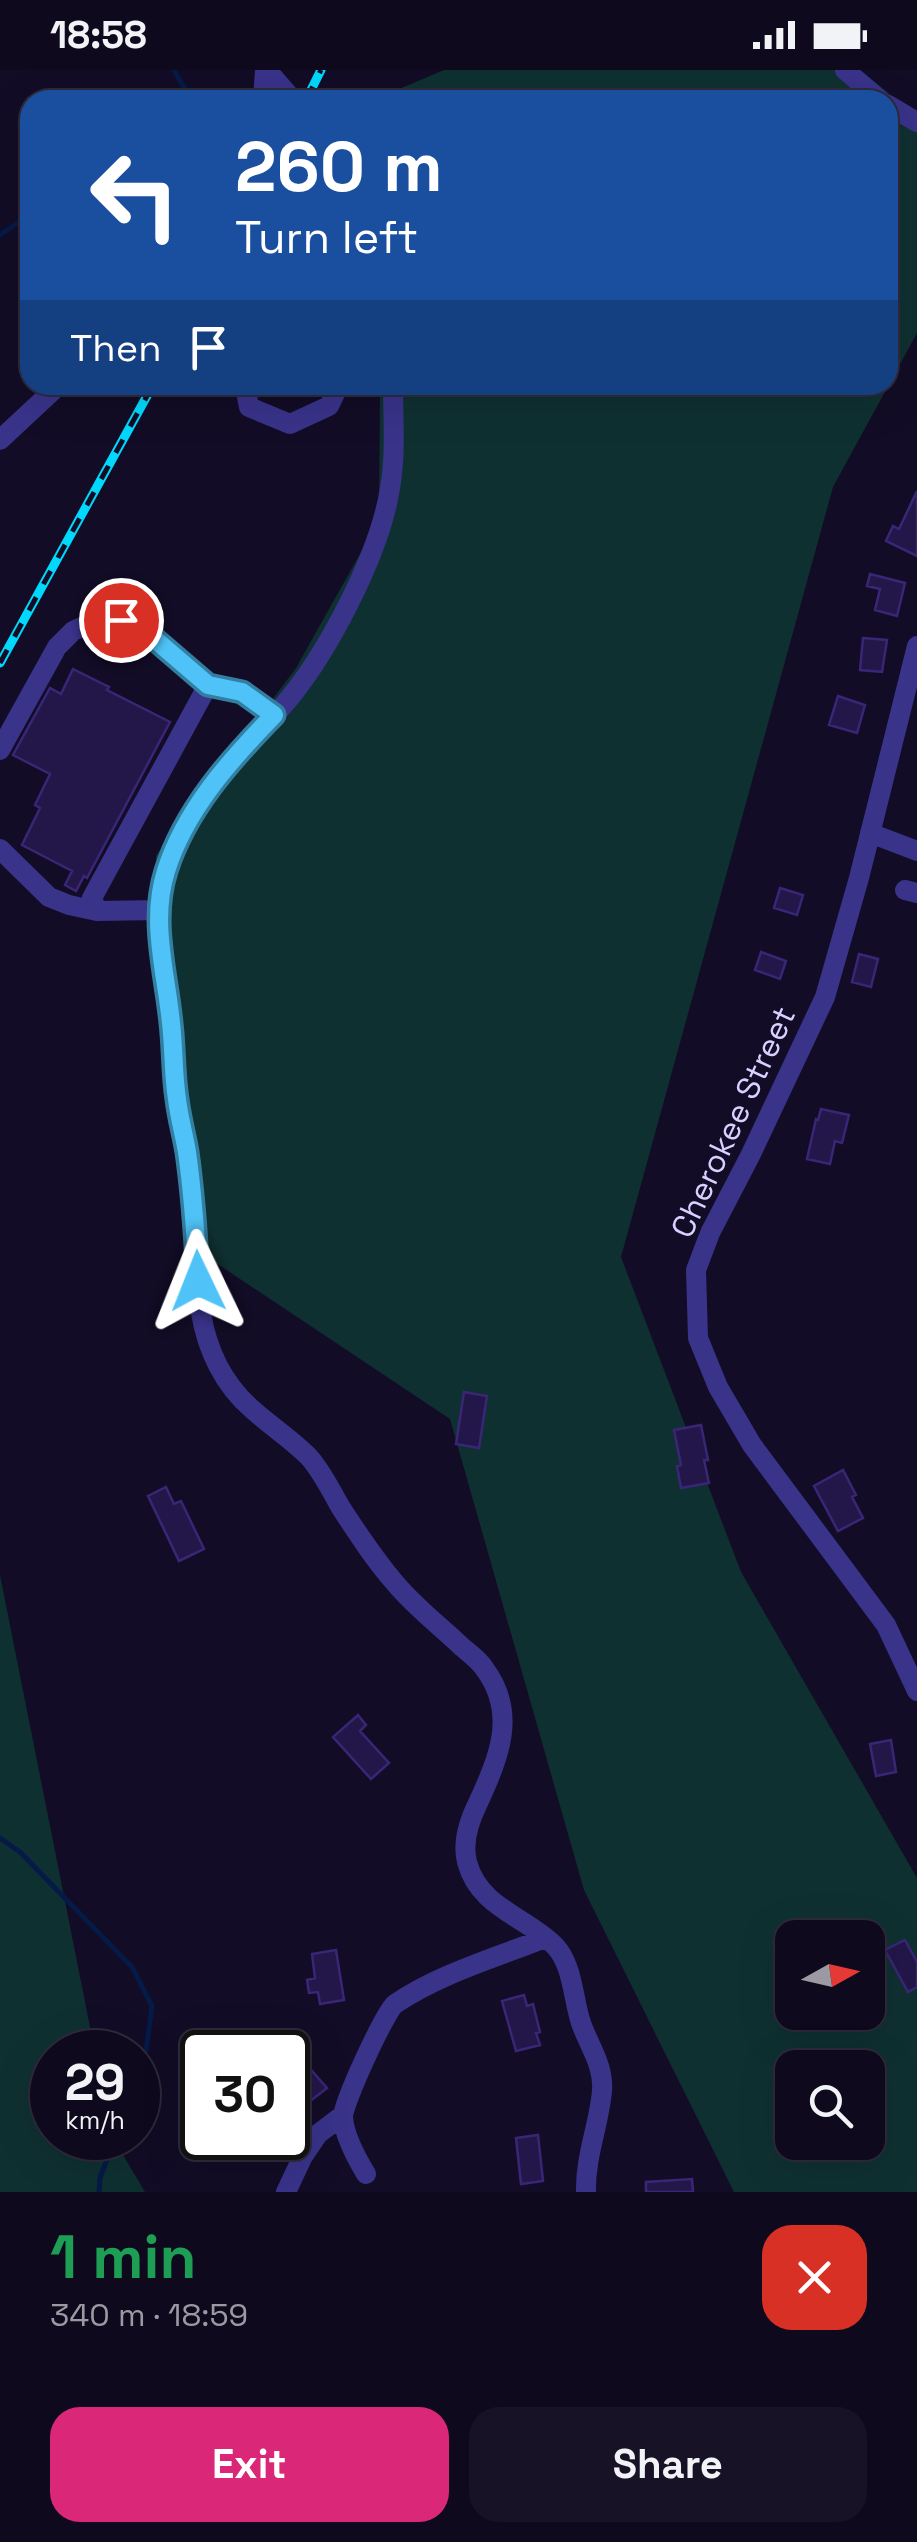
<!DOCTYPE html>
<meta charset="utf-8">
<style>
body{margin:0;font-family:"Space Grotesk",sans-serif;background:#171225;color:#f1f3f6;height:100vh;display:flex;flex-direction:column;font-size:38px;white-space:nowrap}
*{box-sizing:border-box;margin:0}
p{font-size:32px;color:#9b9aa3}
.icon{flex:none;width:55px;height:55px;fill:none;stroke:currentColor;stroke-width:2;stroke-linecap:round;stroke-linejoin:round}
.map{position:relative;height:2122px;overflow:hidden}
.side{display:flex;flex-direction:column;background:#0e091c;flex:1}
.side>*{flex:none}
.top-card{position:absolute;left:20px;top:20px;width:878px;height:305px;border-radius:30px;box-shadow:0 10px 40px #0002,0 0 0 2px #2e2a3b;background:#1a4fa0;color:#fff;overflow:hidden}
.needle{width:65px;rotate:82deg}
.fabs{position:absolute;left:775px;top:1850px;display:grid;gap:20px}
.fabs a{display:grid;place-items:center;width:110px;height:110px;border-radius:20px;background:#0e091c;box-shadow:0 10px 40px #0002,0 0 0 2px #2e2a3b;font-size:50px}
.speed{position:absolute;left:30px;top:1960px;display:flex;gap:20px;font-size:50px;font-weight:700;text-align:center}
.speed>*{display:grid;place-content:center;width:130px;height:130px;border-radius:50%;background:#0e091c;box-shadow:0 10px 40px #0002,0 0 0 2px #2e2a3b;line-height:1}
.speed small{font-size:25px;font-weight:400}
.speed .limit{border:5px solid #111;border-radius:15px;background:#fff;color:#111}
.pin{position:absolute;display:grid;place-items:center;width:85px;height:85px;color:#fff;margin:-42px;border:5px solid #fff;border-radius:50%;box-shadow:0 2px 10px #0007}
.me{position:absolute;width:110px;margin:-55px;rotate:358deg;stroke-linejoin:round;filter:drop-shadow(0 0 8px #0008)}
.turn{display:flex;align-items:center;gap:35px;height:210px;padding:0 50px;font-size:45px}
.turn .icon{width:130px;height:130px;stroke-width:2.5}
.turn b{display:block;font-size:70px;line-height:85px}
.then{display:flex;align-items:center;height:95px;padding:0 50px;background:#0003;gap:20px;font-size:38px}
.round{display:grid;place-items:center;flex:none;width:105px;height:105px;border-radius:30px;background:#171225}
.headline{display:flex;align-items:center;justify-content:space-between;height:170px;padding:0 50px}
h1{font-size:60px;font-weight:800;line-height:75px;color:#1e9e55}
.action{display:flex;gap:20px;margin-top:auto;padding:20px 50px}
.action a{flex:1;height:115px;border-radius:30px;background:#db2777;color:#fff;font-size:40px;font-weight:800;line-height:115px;text-align:center}
.action a+a{background:#171225;color:#f1f3f6}
.status{display:flex;justify-content:space-between;align-items:center;height:70px;padding:0 50px;background:#0e091c;direction:ltr}
.status svg{height:28px;fill:currentColor}
.map>svg:first-child{display:block}
</style>
<div class="status"><b>18:58</b><svg viewBox="0 0 49 12"><path d="M0 12V9h3v3zM5 12V6h3v6zM10 12V3h3v9zM15 12V0h3v12zM26 1h20v11H26zM47 4h2v5h-2z"/></svg></div>
<div class="map">
<svg width="917" height="2122" viewBox="0 0 917 2122">
<rect width="100%" height="100%" fill="#120c26"/>
<path fill="#0f3031" fill-rule="evenodd" d="M444,0h416l57,46v217l-84,154 -212,770 120,315 176,306v314h-183l-150,-302 -134,-471 -258,-172 -34,-236 -2,-156 140,-187 83,-148 1,-135h508v-285h-515zM792,1868h76v74h-76zM792,1998h76v74h-76z
M0,1505l95,477h-43v86h61l32,54h-145z"/>
<g fill="none" stroke-linecap="round" stroke-linejoin="round">
<path stroke="#051a47" stroke-width="5" d="M174,0l17,30
M0,165l19,-13 11,-4
M0,1768l20,14 112,115 20,39 -6,45 -8,24
M99,2122l1,-14 15,-40"/>
</g>
<path fill="#231649" stroke="#392677" stroke-width="2.5" d="M917,421v65l-31,-15 7,-15 6,3z
M870,504l35,9 -8,33 -22,-6 5,-21 -13,-3z
M863,568l24,2 -5,32 -22,-2z
M73,599l36,18 -2,3 63,32 -83,156 -3,-2 -8,15 -11,-6 7,-14 -50,-26 18,-37 -5,-3 15,-31 -37,-19 37,-67 11,6z
M838,626l27,9 -8,28 -28,-8z
M780,818l23,7 -6,20 -23,-7z
M761,882l25,9 -6,18 -25,-9z
M859,884l19,5 -7,28 -19,-5z
M821,1039l28,6 -7,28 -7,-2 -5,23 -23,-5 9,-40 2,1z
M464,1322l23,4 -8,52 -23,-4z
M701,1355l7,35h-4l5,23 -28,5 -4,-22 4,-1 -7,-35z
M843,1400l13,25 -4,2 11,21 -25,13 -24,-45z
M166,1417l8,17 7,-3 23,48 -25,12 -31,-65z
M358,1645l8,10 -6,6 29,32 -18,16 -38,-42z
M891,1670l5,32 -20,4 -6,-32z
M905,1870l12,22v25l-9,5 -23,-42z
M336,1880l8,50 -24,4 -2,-12 -9,1 -2,-13 8,-2 -3,-24z
M524,1925l3,11 6,-2 7,28 -4,1 4,12 -24,6 -14,-50z
M299,1986l28,32 -18,14 -21,-25v-11z
M538,2065l5,46 -22,3 -5,-46z
M692,2109l1,13h-47v-10z"/>
<g fill="none" stroke-linecap="round" stroke-linejoin="round">
<path stroke="#39338a" stroke-width="20" d="M267,0l26,30
M845,0l35,30
M263,30l2,-30
M888,35l29,17
M252,315l-5,12 2,10 41,17 39,-18 10,-21
M393,315c0,33 3,70 -3,103 -10,66 -64,169 -108,219 -45,50 -98,100 -117,167 -13,47 0,95 6,142 3,28 2,55 6,82 4,34 11,68 15,102 5,37 3,76 9,113 6,37 23,72 52,97 18,16 38,29 55,46 14,15 23,35 33,52 17,26 34,52 54,75 20,24 45,43 67,64 7,6 17,13 22,21 34,45 15,89 -6,135 -9,18 -16,39 -11,59 12,46 60,55 88,84 18,19 18,53 26,77 8,23 23,42 21,68 -3,34 -17,66 -16,101
M0,370l59,-55
M917,576l-58,232 -34,119 -74,157 -41,79 -14,37 2,68 20,49 34,58 134,180 31,66
M0,680l57,-103 16,-16 15,-7 33,-5 30,17 57,49
M870,763l47,18
M0,779l49,48 20,8 28,6
M905,820l12,3
M159,840l-62,1 -5,-13 116,-213 34,7 32,23
M366,2104c-9,-15 -22,-39 -23,-57 0,-14 42,-105 52,-113 44,-30 100,-46 150,-66
M286,2122l17,-36 15,-22 25,-19"/>
<defs>
<path id="rail" d="M306,30l15,-30
M0,593l153,-278"/>
</defs>
<use href="#rail" stroke="#00d9fc" stroke-width="9"/>
<use href="#rail" stroke="#120c26" stroke-width="5" stroke-dasharray="15" stroke-linecap="butt"/>
</g>
<g fill="none" stroke-linecap="round" stroke-linejoin="round">
<defs>
<path id="route" d="M121,550l30,16 57,49 34,7 32,23c-43,44 -89,95 -108,156 -16,50 0,101 5,152 3,25 2,51 6,76 2,18 7,35 10,53 6,43 9,86 11,129"/>
</defs>
<use href="#route" stroke="#337fa1" stroke-width="25"/>
<use href="#route" stroke="#4fc3f7" stroke-width="18"/>
</g>
<g text-anchor="middle" stroke-width="10" stroke-linejoin="round" paint-order="stroke">
<g font-size="32" fill="#d8d1ff" stroke="#120c26">
<text transform="translate(733 1052) rotate(-65)" y="11">Cherokee Street</text>
</g>
</g>
</svg>
<div class="fabs">
<a><svg class="needle" viewBox="-14 -14 28 28"><path d="M0-13l5 13h-10z" fill="#e53935"/><path d="M0 13l5-13h-10z" fill="#9b9aa3"/></svg></a>
<a><svg class="icon" aria-label="search" viewBox="0 0 24 24"><circle cx="10" cy="10" r="6"/><path d="M15 15l6 6"/></svg></a>
</div>
<div class="speed"><div>29<small>km/h</small></div><div class="limit">30</div></div>
<div class="pin" style="left:121px;top:550px;background:#d93025"><svg class="icon" aria-label="arrive" viewBox="0 0 24 24"><path d="M6 21V4h12l-3 4 3 4H6"/></svg></div>
<svg class="me" style="left:198px;top:1211px" viewBox="-20 -20 40 40"><path d="M0-17L14 15 0 8-14 15z" fill="#4fc3f7" stroke="#fff" stroke-width="4"/></svg>
<div class="top-card">
<div class="turn"><svg class="icon" aria-label="left" viewBox="0 0 24 24"><path d="M17 20v-9H6M10 6l-5 5 5 5"/></svg><div><b>260 m</b>Turn left</div></div>
<div class="then">Then<svg class="icon" aria-label="arrive" viewBox="0 0 24 24"><path d="M6 21V4h12l-3 4 3 4H6"/></svg></div>
</div>
</div>
<section class="side">
<div class="headline"><div><h1>1 min</h1><p>340 m · 18:59</p></div><a class="round" style="background:#d93025;color:#fff"><svg class="icon" aria-label="close" viewBox="0 0 24 24"><path d="M6 6l12 12M18 6L6 18"/></svg></a></div>
<div class="action"><a>Exit</a><a>Share</a></div>
</section>
